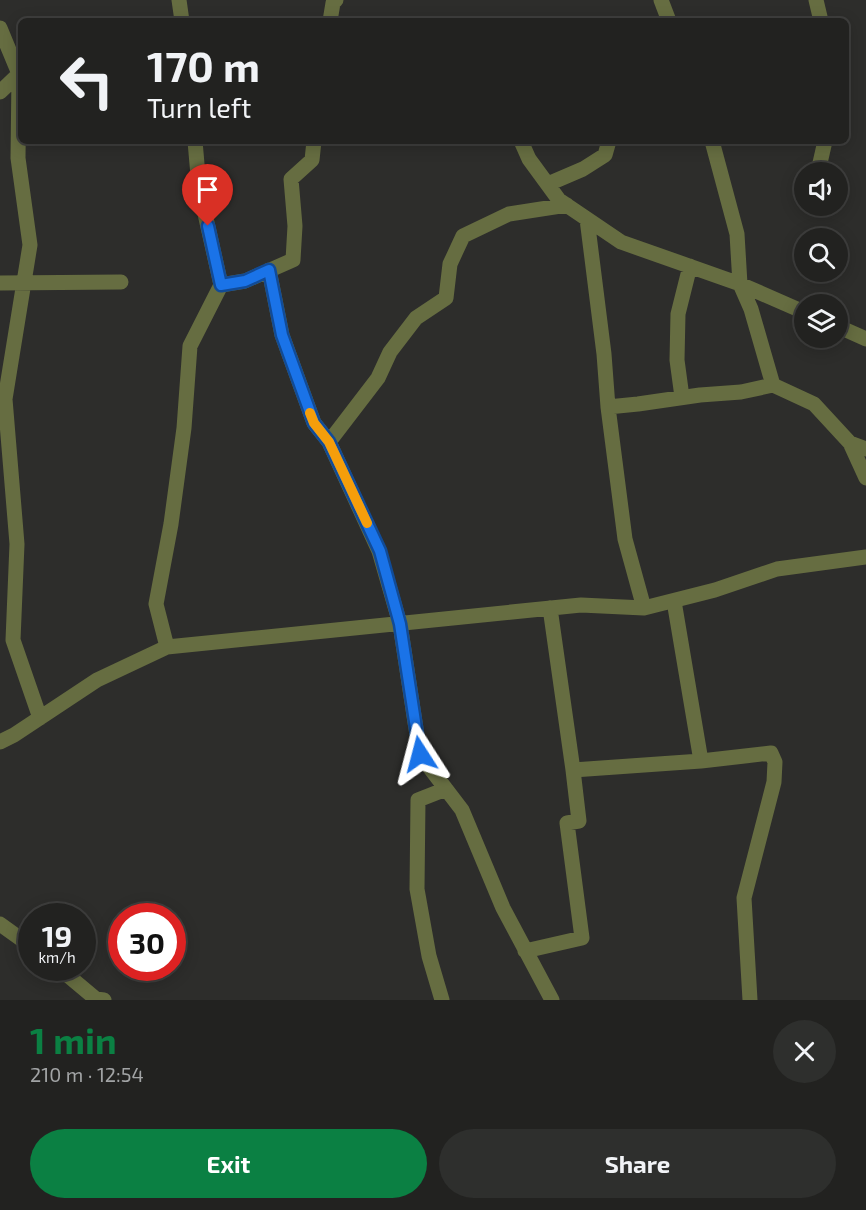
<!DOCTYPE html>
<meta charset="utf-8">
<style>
body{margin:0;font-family:"Exo 2",sans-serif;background:#2e2f2d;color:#f1f3f6;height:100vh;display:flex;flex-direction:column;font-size:22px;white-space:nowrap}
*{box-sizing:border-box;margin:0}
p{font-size:20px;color:#a2a4a5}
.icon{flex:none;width:33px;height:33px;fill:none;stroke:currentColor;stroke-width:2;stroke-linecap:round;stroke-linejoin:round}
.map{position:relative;height:1000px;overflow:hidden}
.side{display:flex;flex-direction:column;background:#222220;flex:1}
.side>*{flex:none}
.hud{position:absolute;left:18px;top:18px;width:831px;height:126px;border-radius:9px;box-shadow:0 3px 15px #0003,0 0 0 2px #3f3f3e;background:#222220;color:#f1f3f6;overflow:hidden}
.buttons{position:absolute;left:794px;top:162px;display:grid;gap:12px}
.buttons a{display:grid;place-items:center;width:54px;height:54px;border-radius:50%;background:#222220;box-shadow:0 3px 15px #0003,0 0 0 2px #3f3f3e;font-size:30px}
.speed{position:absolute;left:18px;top:903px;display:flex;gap:12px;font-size:30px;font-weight:700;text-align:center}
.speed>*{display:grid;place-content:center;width:78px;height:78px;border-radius:50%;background:#222220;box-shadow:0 3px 15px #0003,0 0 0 2px #3f3f3e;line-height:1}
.speed small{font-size:15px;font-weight:400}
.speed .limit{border:9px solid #d22;background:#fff;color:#111}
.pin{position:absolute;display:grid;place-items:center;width:51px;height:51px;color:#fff;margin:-62px -26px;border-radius:50% 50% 50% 0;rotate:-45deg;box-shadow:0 0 6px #0007}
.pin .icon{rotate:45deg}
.me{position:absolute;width:66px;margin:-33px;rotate:351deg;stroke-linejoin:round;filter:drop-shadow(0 0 4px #0008)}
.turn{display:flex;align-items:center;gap:21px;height:126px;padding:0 30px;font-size:27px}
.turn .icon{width:78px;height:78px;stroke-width:2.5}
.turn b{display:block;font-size:42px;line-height:51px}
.round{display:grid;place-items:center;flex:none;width:63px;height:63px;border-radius:32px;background:#2e2f2d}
.head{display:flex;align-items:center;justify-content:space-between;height:102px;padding:0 30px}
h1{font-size:36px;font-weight:700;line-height:45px;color:#0b8043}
.action{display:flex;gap:12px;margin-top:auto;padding:12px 30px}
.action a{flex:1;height:69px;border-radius:36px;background:#0b8043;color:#fff;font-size:24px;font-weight:700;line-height:69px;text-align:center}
.action a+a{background:#2e2f2d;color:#f1f3f6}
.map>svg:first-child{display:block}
</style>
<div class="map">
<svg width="866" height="1000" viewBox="0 0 866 1000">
<rect width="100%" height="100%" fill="#2d2d2b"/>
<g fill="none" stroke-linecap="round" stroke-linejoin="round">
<path stroke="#666d41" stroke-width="15" d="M179,0l3,21
M661,0l8,21
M816,0l5,21
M330,21l3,-18 3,-3
M0,28l19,46 -19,18
M19,74l-1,84 12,87 -25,154 12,145 -4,96 27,78
M521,141l8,18 30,41 62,42 119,42 64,28
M712,141l25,93 3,50 11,25 22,76 41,19 36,39 16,6
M820,172v-9l5,-22
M548,184l35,-15 22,-14 4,-14
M587,219l17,135 4,53 17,132 19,69
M269,270l13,65 32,88 15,19 50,109 21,73 20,131 42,55 41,98 49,92
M0,283l121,-1
M221,285l24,-4 48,-21 2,-34 -4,-47 21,-19 2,-19
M837,326l29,13
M682,397l-5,-37 1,-46 12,-48
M608,407l30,-3 62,-9 41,-3 32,-7
M329,442l49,-64 12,-26 26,-34 30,-20 4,-34 13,-28 46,-22 58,-9
M850,443l16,35
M550,608l23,162
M167,647l-11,-43 15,-80 13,-96 6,-82 31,-61 -22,-98 -4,-46
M0,742l14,-7 83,-55 70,-33 414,-42 63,3 71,-18 62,-21 89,-12
M701,761l70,-8 4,9 -1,20 -30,116 6,102
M0,924l32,23
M525,951l57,-13 -15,-115 12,-2 -6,-51 128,-9 -27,-160
M59,968l37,31 8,1
M442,1000l-13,-44 -12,-67 1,-89 28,-11"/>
</g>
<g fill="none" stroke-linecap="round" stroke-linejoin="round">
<defs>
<path id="route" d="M208,226l13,59 24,-4 24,-11 13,65 32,88 15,19 51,109 20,73 20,130"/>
</defs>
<use href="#route" stroke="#114b97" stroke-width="15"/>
<use href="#route" stroke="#1a73e8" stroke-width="10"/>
<path stroke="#f59e0b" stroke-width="10" d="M310,413l4,10 15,19 38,81"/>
</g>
</svg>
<div class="buttons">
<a><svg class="icon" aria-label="sound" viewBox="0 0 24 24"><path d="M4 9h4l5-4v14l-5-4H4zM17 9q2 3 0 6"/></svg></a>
<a><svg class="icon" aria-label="search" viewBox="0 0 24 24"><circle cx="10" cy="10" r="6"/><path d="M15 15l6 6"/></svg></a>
<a><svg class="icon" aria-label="layers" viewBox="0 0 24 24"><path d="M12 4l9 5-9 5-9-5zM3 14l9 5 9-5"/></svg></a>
</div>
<div class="speed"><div>19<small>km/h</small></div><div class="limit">30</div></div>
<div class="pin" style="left:208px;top:226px;background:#d93025"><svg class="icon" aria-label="arrive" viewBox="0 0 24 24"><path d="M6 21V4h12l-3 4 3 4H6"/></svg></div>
<svg class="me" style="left:420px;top:754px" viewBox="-20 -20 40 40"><path d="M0-17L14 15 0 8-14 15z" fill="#1a73e8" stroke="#fff" stroke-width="4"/></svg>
<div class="hud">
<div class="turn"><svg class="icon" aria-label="left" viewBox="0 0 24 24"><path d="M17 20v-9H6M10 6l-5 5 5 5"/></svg><div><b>170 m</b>Turn left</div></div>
</div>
</div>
<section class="side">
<div class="head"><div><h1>1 min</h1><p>210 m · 12:54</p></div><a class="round"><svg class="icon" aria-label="close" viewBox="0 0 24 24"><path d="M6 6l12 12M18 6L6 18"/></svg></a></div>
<div class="action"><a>Exit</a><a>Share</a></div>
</section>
